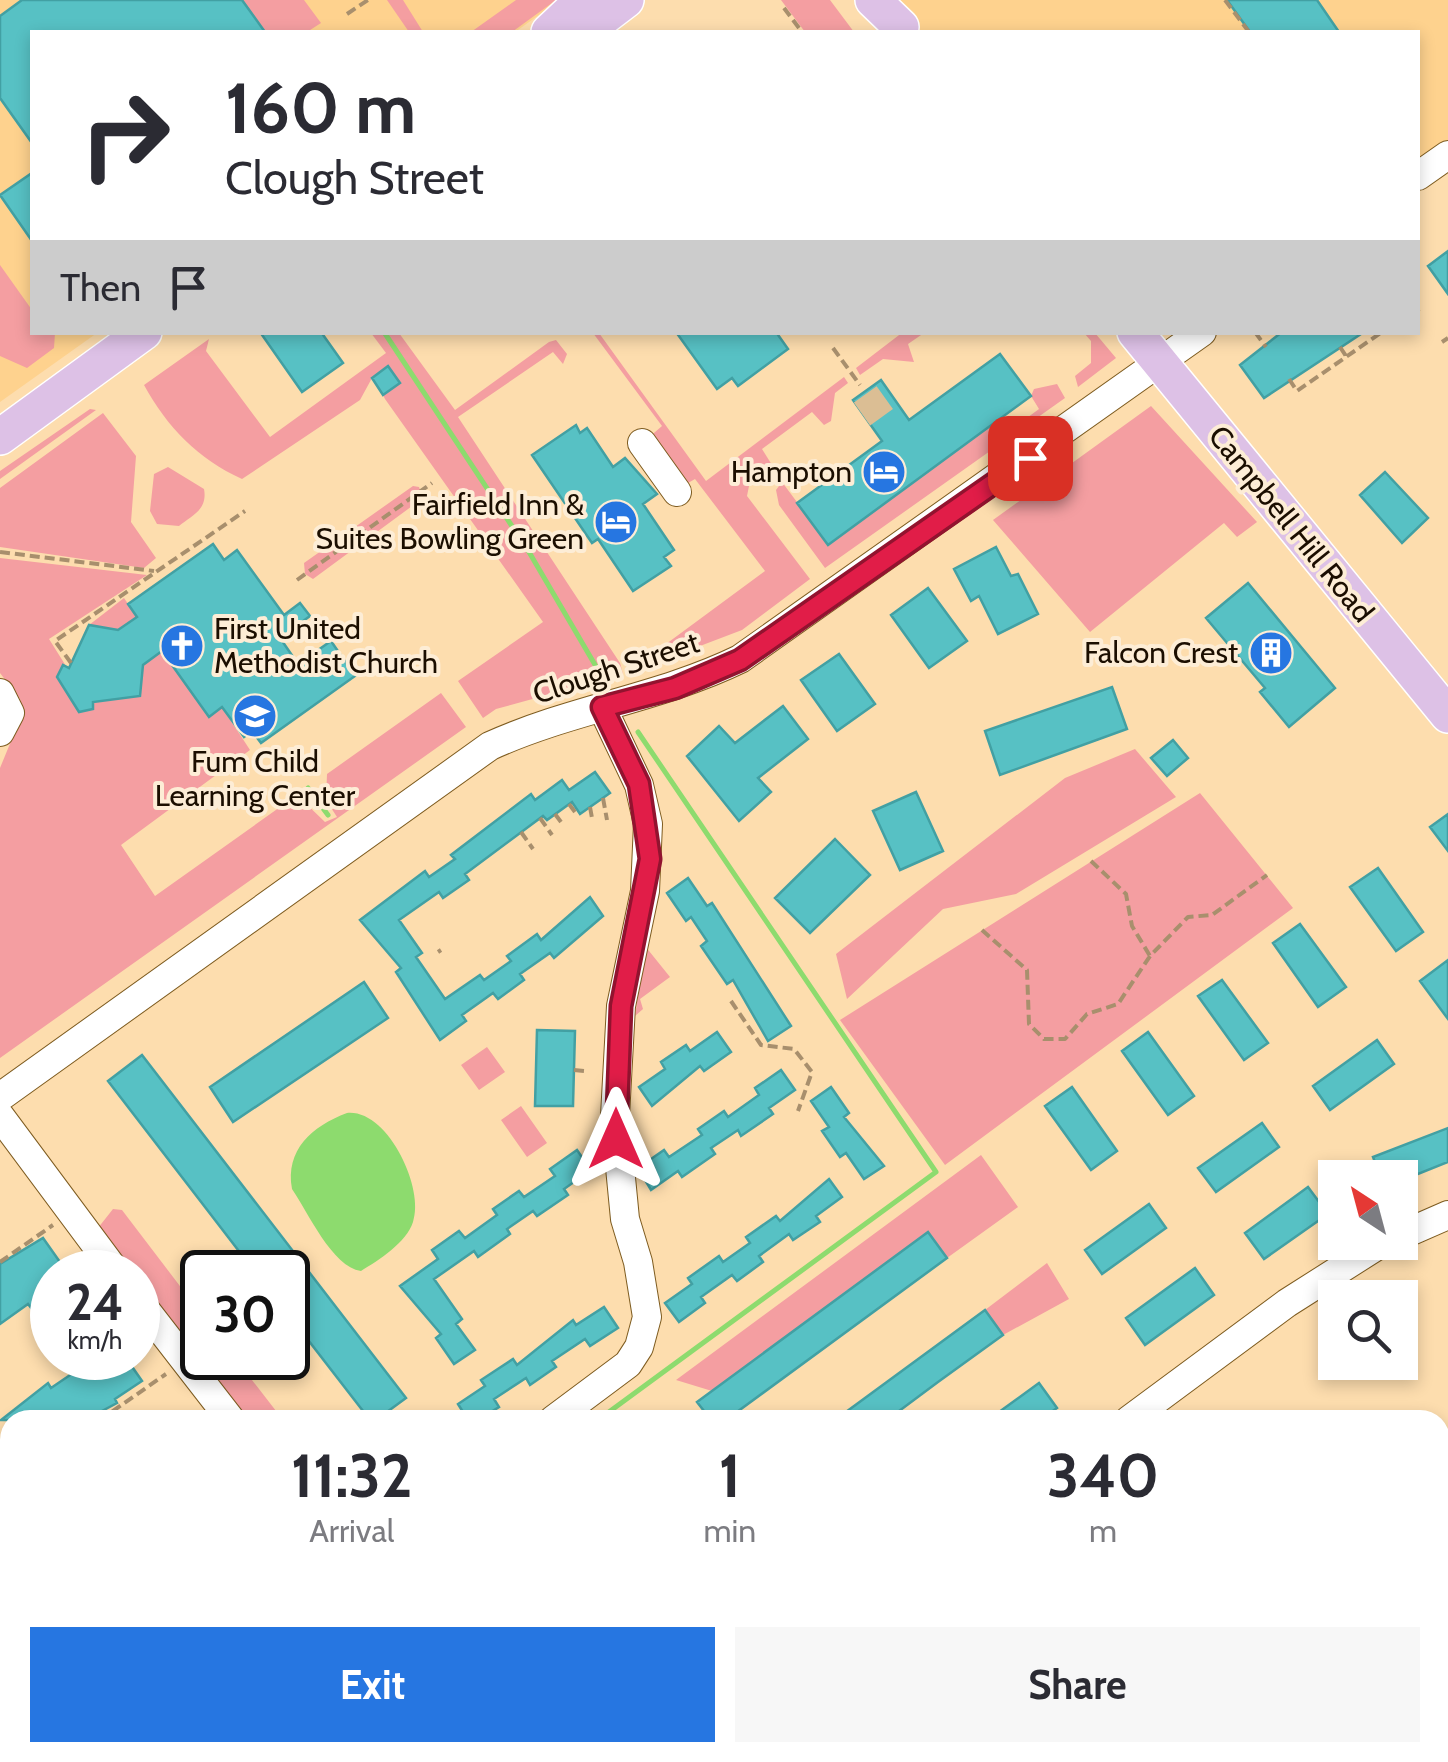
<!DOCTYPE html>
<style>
body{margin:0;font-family:Cabin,sans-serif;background:#f7f7f7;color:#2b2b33;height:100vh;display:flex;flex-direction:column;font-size:38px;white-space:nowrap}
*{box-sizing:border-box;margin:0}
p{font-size:32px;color:#7c7c81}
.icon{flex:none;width:55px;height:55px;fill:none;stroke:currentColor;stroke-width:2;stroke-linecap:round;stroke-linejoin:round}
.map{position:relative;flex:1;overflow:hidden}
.sheet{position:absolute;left:0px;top:1410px;width:1450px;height:352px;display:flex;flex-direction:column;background:#fff;border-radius:30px 30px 0 0;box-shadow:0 5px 15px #0003}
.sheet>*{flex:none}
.guide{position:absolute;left:30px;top:30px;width:1390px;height:305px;border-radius:0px;box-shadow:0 5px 15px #0003;background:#fff;color:#2b2b33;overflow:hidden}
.needle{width:65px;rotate:324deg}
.fabs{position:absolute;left:1318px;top:1160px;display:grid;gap:20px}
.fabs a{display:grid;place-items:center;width:100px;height:100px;border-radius:0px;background:#fff;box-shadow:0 5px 15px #0003;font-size:50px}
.speed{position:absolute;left:30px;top:1250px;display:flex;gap:20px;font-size:50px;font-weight:700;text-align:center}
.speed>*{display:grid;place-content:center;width:130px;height:130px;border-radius:50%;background:#fff;box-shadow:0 5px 15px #0003;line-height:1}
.speed small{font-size:25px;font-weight:400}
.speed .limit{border:5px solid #111;border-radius:15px;background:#fff;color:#111}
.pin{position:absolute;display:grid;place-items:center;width:85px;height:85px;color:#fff;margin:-42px;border-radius:20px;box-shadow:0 5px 15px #0006}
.me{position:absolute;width:110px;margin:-55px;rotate:0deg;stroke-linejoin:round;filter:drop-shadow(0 0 8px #0008)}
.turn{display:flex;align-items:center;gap:35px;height:210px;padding:0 30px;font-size:45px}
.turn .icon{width:130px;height:130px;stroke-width:2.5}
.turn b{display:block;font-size:70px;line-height:85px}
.then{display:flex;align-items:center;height:95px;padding:0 30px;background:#0003;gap:20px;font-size:38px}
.eta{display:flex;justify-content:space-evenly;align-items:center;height:170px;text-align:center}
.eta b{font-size:60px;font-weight:700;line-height:70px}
.primary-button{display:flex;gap:20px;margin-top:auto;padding:20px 30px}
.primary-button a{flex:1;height:115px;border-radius:0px;background:#2676e1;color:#fff;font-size:40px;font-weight:700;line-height:115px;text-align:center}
.primary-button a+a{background:#f7f7f7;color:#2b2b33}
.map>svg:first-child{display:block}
</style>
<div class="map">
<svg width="1448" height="1762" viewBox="0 0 1448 1762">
<rect width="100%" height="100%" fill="#fdddae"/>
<path fill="#fed28e" d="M0,0h560l-45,32h-483v300l65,1 -97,69z
M892,0h556v155l-30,21v-144h-512z"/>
<path fill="#f49ea1" d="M242,0h62l17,23 -14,9h-42z
M387,0h16l20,32h-14z
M516,0h40l-44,32h-41z
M781,0h49l24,32h-49z
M0,265l32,45v22l23,1 -1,15 -27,20 -27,-12z
M903,332l21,1 -16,11 6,18 -31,-3 -23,16 -4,-7z
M371,333h28l56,77 94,-68 7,-2 11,14 -4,10 -10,-12 -95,65 162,246 3,11 -127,35 -13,9 -25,-37 85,-59 -158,-223 -2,-4 17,-12 -12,-16 -16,11 -12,22 -118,79c-44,-20 -75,-52 -98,-94l65,-46 -3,12 64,86 116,-84z
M593,333h6l107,148 138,-104 4,6 -13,10 -4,28 -7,4 -12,-13 -50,37 10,16 -22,16 -3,15 63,83 -68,51 -84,32 4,-15 103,-76 -70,-92 -7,4 -25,-33 -16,-11 15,-13z
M1084,333h11l21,25 -38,29 -3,-11 16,-13v-22z
M1057,384l8,14 -240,170 -46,-63 -3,-15 6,-8 47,63 173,-128 10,12 27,-20 -8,-13 3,-7z
M1151,406l106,116 -20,15 -13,-14 -134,109 -97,-112z
M90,409l6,1 -96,69v-8z
M103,413l33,43 -5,66 25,36 -12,10 -144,-21v-59z
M168,467l36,22c4,21 -13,27 -25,37l-22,-2 -7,-13 4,-37z
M413,486l6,1 4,11 -110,81 -8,-5 -1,-11z
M0,558l147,17 -98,64 44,70v-7l69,-51 47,65 13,-9 28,43 -129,95 34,51 142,-101 28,27 12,-5 -11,-17 1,-26 114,-81 25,34 -466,331v-290l23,-56 -3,-13 -20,-26z
M124,598l13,19 -19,13 -29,-5z
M1135,749l41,48 -160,97 -73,15 -96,90 -11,-45 229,-176z
M1200,793l93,115 -348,257 -105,-145z
M645,946l25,31 -30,22 3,10 -8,7z
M487,1047l18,25 -26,18 -18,-25z
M521,1106l26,37 -20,14 -26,-37z
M981,1155l37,52 -71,51 -19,-25 -65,47 19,26 -19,14 -20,-25 -62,45 18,27 -19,13 -19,-25 -49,36 -36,-11z
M113,1209l9,1 80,105v43h33l48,62h-39l-106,-140v-8h-6l-34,-44z
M1047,1263l22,36 -66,36 -18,-25z
M0,1514c10,15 14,23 3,38l7,11v189l60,1 -15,9 -55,-1z
M1256,1753h42l7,9h-42z"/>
<path fill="#8ddb6e" d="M347,1113c41,-4 78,76 66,109 -7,21 -34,38 -52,49 -29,-4 -53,-59 -69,-82 -7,-39 20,-63 55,-76z"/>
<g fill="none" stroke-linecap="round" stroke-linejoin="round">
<path stroke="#8ddb6e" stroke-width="5" d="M384,332l145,220 72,123
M308,788l20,27
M598,1420l338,-248 -298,-440
M117,1762l14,-10"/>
</g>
<path fill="#57c1c4" stroke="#42a0a3" stroke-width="2.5" d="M22,0h220l23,32h-233v111l-32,-45v-82z
M1227,0h90l22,32h-89z
M32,173v68l-32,-46z
M1448,251v43l-20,-28z
M260,332h61l22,31 -41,29z
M676,332h100l12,17 -50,37 -6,-8 -15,11z
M1282,332h82l-100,66 -24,-33z
M1000,354l31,42 -203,149 -31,-42 85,-62 -29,-41 28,-20 28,40z
M388,366l12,17 -17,12 -11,-17z
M576,425l4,8 7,-5 26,39 12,-9 32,36 -14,10 31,46 -10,7 7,9 -38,25 -35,-52 -6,4 -60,-88z
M1385,472l43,46 -26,25 -42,-48z
M213,544l11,16 13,-10 47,65 16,-12 10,13 -30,22 18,26 33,-23 24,35 -94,67 -9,-12 -8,6 -22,-30 -13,10 -47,-66 -19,14 -3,31 -47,6v7l-14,3 -22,-35 6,-12 6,3 20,-43 29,5 19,-13 -9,-13z
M996,547l15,29 7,-2 20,40 -40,20 -19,-38 -8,5 -17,-32z
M1248,583l87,105 -46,39 -29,-35 5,-4 -59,-70z
M928,588l39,53 -38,27 -38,-53z
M839,654l36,50 -38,27 -36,-51z
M1112,687l15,42 -127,46 -15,-44z
M783,706l25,33 -50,39 13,14 -32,29 -52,-65 32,-30 16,17z
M1173,740l15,18 -21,18 -16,-18z
M595,772l15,21 -30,21 -8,-12 -25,18 -4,-4 -78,58 4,6 -26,18 -4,-6 -40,28 23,33 -6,4 29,42 35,-24 4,5 27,-19 -4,-5 30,-22 4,6 49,-43 13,19 -49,42 -4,-5 -30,21 4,6 -26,19 -5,-6 -31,22 4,6 -26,19 -44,-68 5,-4 -41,-48 65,-49 4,6 26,-18 -4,-4 80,-61 4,6 27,-20 7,10z
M916,792l27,59 -43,19 -27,-59z
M1448,814v37l-18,-24z
M835,839l35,36 -60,58 -35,-35z
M1378,868l45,64 -27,19 -46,-64z
M688,878l19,28 5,-3 79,123 -23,15 -35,-61 -6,4 -26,-38 6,-5 -16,-24 -5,4 -19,-28z
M1300,924l46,63 -28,20 -45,-64z
M1448,960v59l-28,-38z
M1222,980l46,63 -24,17 -46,-64z
M364,982l24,36 -155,104 -23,-35z
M537,1030l38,1 -2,75h-38z
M717,1032l14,20 -27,19 -4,-5 -48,40 -13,-19 26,-18 -4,-7 25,-17 4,6z
M1148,1032l46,64 -26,19 -46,-64z
M1377,1040l17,24 -64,46 -17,-24z
M142,1055l264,343 -30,22h-6l-82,-106v-42h-33l-147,-191z
M781,1070l14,20 -26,18 4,6 -32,22 -3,-6 -27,18 4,6 -33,23 -4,-6 -27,19 -13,-22 26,-18 5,7 33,-22 -4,-6 26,-18 4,6 31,-22 -4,-7z
M831,1087l18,26 -5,4 40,49 -20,13 -18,-26 -6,4 -18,-26 7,-4 -18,-26z
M1072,1087l45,64 -26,19 -46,-64z
M1262,1123l17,24 -63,45 -18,-24z
M1448,1128v34l-40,16h-27l-8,-21z
M577,1150l14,20 -27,19 4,6 -31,21 -4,-5 -26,18 3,5 -32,23 -4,-6 -40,28 28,40 -6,5 19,26 -21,14 -18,-26 5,-4 -41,-48 38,-27 -6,-9 27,-19 6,7 32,-23 -4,-6 26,-18 5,6 31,-21 -5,-7z
M829,1179l13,18 -26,19 4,6 -27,18 -4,-6 -30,22 4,6 -26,19 -5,-6 -31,22 4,6 -26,19 -14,-19 27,-19 -4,-6 31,-22 4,6 27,-19 -4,-6 30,-21 4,5z
M1308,1187l20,27 -64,45 -19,-26z
M1149,1204l17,24 -64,46 -17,-24z
M928,1232l19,26 -221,162h-15l-14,-18z
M43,1238l24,34h-15v17l-10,7 3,4 -13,9 -4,-5 -28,20v-60z
M1195,1268l19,27 -69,50 -19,-27z
M604,1307l14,21 -28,18 -5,-7 -33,22 4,6 -26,18 -4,-7 -32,21 5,8 -21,13h-10l-10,-16 27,-18 -4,-6 32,-21 4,6 56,-45 3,5z
M985,1310l18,25 -65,47 -51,38h-52z
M86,1358h40l16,23 -27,18 2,4 -32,17h-84l47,-37 3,5 25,-17 -3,-4z
M1039,1383l18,25 -17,12h-52z"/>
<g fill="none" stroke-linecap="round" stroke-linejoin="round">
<path stroke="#dbbe94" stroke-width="28" stroke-dasharray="28 14" stroke-linecap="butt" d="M862,414l28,-20"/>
<defs>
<path id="minor" d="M1418,176l30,-21
M642,443l35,49
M0,693l10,20 -10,19
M0,1097l490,-351c81,-37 170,-48 250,-87l462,-327
M0,1116l116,156
M1400,1236l48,-21
M138,1300l93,120
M553,1420l75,-56 11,-17 8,-30 -9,-55 -13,-43 -10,-103 6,-110 24,-115 3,-67 -9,-39 -37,-78
M1129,1420l158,-117 96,-61
M506,1752l9,10
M393,1762l14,-10"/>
<path id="major" d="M873,0l28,27
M549,32l34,-32
M584,32l42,-32
M1135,332l313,383
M0,437l144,-105"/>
</defs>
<use href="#minor" stroke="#7e5c20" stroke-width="30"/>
<use href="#major" stroke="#fff" stroke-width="38"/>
<path stroke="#a88f6d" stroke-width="4" stroke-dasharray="10 5" stroke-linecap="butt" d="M1225,0l24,32
M784,8l18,24
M347,14l21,-14
M1418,310l1,-1
M1255,332l11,15
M1442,342l6,-4
M1340,347l6,9
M833,348l27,37
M1289,379l8,12 85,-59
M0,552l154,19
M297,580l135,-97
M71,663l-16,-22 190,-130
M603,798l4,22
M569,804l9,12
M590,807l2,11
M555,814l9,12
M540,818l12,17
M521,832l12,17
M1091,861l35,33 6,32 18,30
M982,930l45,40 2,54 15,15h21l22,-25 31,-10 32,-48 38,-39 24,-2 55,-40
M438,952l3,-2
M731,1001l30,44 33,4 18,23 -14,39
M574,1070l11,1
M0,1262l53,-37
M100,1420l66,-46
M564,1752l9,10
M664,1752l5,10
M1074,1752l9,10"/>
<use href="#minor" stroke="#fff" stroke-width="28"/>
<use href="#major" stroke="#ddc1e6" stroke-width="35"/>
</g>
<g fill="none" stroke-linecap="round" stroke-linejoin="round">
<defs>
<path id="route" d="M616,1139l5,-133 29,-147 -11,-75 -37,-77 73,-19 65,-28 290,-202"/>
</defs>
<use href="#route" stroke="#92132f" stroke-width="25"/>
<use href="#route" stroke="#e11d48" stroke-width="18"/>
</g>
<defs>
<symbol id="hotel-disc" viewBox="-11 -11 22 22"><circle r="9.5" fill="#2676e1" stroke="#fdedd6"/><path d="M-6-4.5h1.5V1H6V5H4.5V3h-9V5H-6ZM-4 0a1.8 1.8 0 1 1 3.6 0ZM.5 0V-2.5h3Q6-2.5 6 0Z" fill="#fff"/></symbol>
<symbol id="church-disc" viewBox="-11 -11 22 22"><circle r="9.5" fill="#2676e1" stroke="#fdedd6"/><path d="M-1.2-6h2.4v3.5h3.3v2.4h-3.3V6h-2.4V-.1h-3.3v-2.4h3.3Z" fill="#fff"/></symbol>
<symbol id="building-disc" viewBox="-11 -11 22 22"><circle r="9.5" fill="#2676e1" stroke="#fdedd6"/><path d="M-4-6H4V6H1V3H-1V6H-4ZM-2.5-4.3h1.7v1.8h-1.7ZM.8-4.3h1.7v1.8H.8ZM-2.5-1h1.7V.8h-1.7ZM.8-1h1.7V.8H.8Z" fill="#fff"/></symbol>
<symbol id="school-disc" viewBox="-11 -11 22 22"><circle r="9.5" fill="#2676e1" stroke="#fdedd6"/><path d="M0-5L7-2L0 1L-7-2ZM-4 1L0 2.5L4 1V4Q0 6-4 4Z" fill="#fff"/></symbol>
</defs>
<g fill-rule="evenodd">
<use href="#hotel-disc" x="859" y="447" width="50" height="50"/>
<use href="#hotel-disc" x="591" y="497" width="50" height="50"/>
<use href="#church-disc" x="157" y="621" width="50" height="50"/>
<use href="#building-disc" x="1246" y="628" width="50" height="50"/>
<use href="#school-disc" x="230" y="691" width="50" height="50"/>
</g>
<g text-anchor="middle" stroke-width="8" stroke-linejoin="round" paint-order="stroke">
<g font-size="30" fill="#1b0e00" stroke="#fdedd6" text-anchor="end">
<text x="852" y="482">Hampton</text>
<text x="584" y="515">Fairfield Inn &amp;<tspan x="584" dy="34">Suites Bowling Green</tspan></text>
<text x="214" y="639" text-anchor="start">First United<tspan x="214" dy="34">Methodist Church</tspan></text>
<text x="1238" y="663">Falcon Crest</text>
<text x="255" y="772" text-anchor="middle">Fum Child<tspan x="255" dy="34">Learning Center</tspan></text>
</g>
<g font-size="30" fill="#1b0e00" stroke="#fdedd6">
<text transform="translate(1291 524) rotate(51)" y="10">Campbell Hill Road</text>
<text transform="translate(616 668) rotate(-18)" y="10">Clough Street</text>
</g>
</g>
</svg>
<div class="fabs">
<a><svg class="needle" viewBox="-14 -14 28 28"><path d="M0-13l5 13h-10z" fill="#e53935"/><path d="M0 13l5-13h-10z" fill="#7c7c81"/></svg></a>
<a><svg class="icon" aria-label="search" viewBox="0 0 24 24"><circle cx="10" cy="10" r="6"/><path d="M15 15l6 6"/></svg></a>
</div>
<div class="speed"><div>24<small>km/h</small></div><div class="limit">30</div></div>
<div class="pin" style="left:1030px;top:458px;background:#d93025"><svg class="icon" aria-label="arrive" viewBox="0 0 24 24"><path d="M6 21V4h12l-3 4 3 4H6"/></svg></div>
<svg class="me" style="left:616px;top:1139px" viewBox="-20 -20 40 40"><path d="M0-17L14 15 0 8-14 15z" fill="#e11d48" stroke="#fff" stroke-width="4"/></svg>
<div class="guide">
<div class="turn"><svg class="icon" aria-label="right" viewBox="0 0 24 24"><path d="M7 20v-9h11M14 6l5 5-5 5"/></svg><div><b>160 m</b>Clough Street</div></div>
<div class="then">Then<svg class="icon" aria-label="arrive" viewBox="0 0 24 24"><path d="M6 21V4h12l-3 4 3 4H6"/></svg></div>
</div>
<section class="sheet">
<div class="eta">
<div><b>11:32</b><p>Arrival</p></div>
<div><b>1</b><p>min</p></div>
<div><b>340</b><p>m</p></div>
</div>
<div class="primary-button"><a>Exit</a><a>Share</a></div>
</section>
</div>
